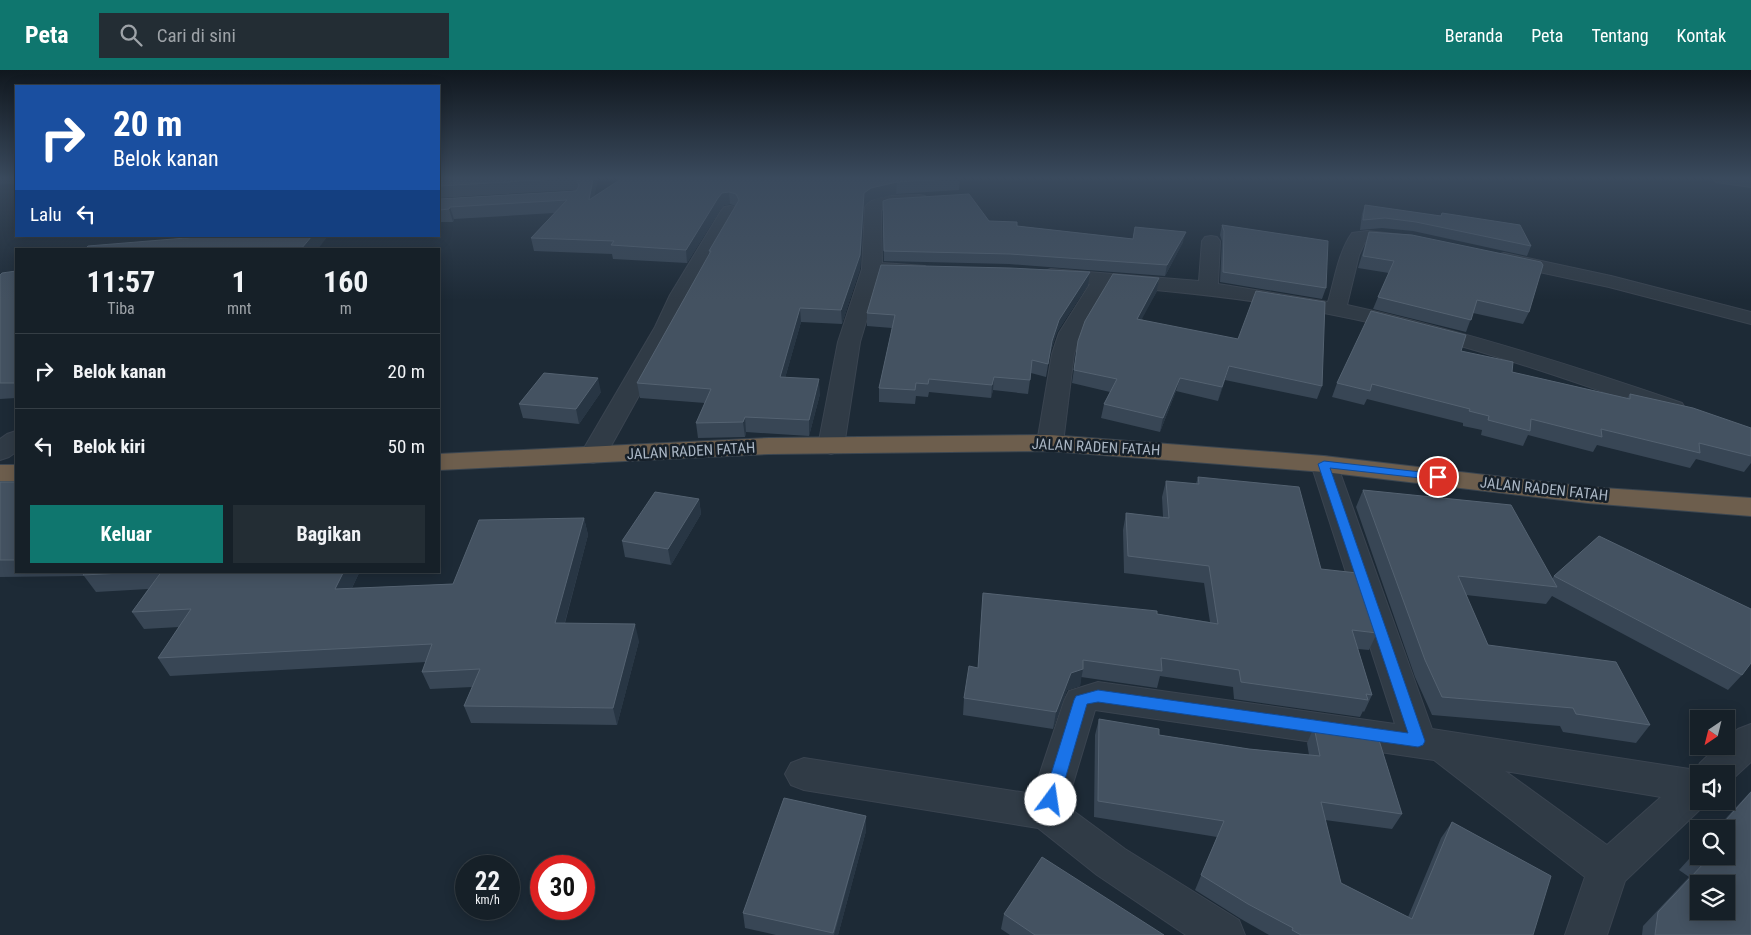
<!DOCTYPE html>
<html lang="id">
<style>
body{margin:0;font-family:"Roboto Condensed",sans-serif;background:#232d34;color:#f1f3f6;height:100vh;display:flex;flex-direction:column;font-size:19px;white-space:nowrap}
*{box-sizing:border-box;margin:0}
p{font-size:16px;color:#9ea3a8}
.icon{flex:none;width:28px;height:28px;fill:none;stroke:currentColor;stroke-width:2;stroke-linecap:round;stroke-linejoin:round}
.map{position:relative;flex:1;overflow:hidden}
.drawer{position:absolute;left:15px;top:178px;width:425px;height:325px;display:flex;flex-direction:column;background:#162028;border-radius:0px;box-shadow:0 2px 12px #0003,0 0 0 1px #353e45}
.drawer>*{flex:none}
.top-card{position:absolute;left:15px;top:15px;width:425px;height:152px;border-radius:0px;box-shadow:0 2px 12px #0003,0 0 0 1px #353e45;background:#1a4fa0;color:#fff;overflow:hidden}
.needle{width:32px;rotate:215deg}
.buttons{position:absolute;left:1690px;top:640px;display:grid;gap:10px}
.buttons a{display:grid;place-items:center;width:45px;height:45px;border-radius:0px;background:#162028;box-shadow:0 2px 12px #0003,0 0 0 1px #353e45;font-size:25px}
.speed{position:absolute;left:455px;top:785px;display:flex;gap:10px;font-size:25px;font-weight:700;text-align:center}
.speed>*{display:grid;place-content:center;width:65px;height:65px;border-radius:50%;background:#162028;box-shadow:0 2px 12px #0003,0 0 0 1px #353e45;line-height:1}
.speed small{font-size:12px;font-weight:400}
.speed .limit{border:8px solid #d22;background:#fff;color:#111}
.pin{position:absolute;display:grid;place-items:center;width:42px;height:42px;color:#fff;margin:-21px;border:2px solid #fff;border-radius:50%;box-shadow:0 1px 5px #0007}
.me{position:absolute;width:55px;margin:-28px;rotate:14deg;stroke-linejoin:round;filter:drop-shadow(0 0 4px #0008)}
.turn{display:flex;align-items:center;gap:18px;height:105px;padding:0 15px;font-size:22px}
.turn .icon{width:65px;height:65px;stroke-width:2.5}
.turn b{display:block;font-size:35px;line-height:42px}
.then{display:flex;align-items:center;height:48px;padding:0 15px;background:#0003;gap:10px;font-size:19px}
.eta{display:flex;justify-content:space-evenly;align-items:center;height:85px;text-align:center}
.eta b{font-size:30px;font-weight:700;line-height:35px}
.primary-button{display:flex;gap:10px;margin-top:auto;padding:10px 15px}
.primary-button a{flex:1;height:58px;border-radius:0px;background:#0f766e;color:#fff;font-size:20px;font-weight:700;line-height:58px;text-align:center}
.primary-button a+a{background:#232d34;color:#f1f3f6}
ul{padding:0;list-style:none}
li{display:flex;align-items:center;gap:15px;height:75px;padding:0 15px;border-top:1px solid #353e45}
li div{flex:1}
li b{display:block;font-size:19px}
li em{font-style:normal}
header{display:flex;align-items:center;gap:30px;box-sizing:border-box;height:70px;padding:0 25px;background:#0f766e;color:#fff}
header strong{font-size:24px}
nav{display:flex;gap:28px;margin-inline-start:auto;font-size:18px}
.search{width:350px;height:45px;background:#232d34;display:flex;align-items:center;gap:12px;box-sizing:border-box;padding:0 18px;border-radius:0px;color:#9ea3a8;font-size:19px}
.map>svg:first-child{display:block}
</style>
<header>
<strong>Peta</strong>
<div class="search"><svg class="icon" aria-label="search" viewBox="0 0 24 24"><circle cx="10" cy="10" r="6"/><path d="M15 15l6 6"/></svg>Cari di sini</div>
<nav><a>Beranda</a><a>Peta</a><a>Tentang</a><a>Kontak</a></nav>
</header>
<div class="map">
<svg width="1751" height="865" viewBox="0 0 1751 865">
<rect width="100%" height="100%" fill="#1d2a36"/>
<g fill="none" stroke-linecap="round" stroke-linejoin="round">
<defs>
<path id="street" d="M1714,109h37v8l-35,-5z
M919,125l6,1 2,4 -2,4 -37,3 -7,3 1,53 43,3 3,4 -3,4 -7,2 -38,-1 -20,67 -16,104 -4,5 -9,3 -9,-3 -4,-5 20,-104 24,-73 3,-62c9,-14 39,-11 54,-12z
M730,136l6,1 3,4 -49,84 -13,32 -71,128 -4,5 -9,3 -9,-3 -4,-5 75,-128 15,-32 51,-84 3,-4z
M1367,161l45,5 3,4 -3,4 -6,1 -41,-3 -6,13 -12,50c114,25 225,60 335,98l3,5 -3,5 -9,2 -9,-2c-108,-38 -217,-76 -330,-98 -74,-15 -149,-23 -225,-29l-28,47 -7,21 -11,89 -4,5 -9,3 -9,-3 -4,-5 15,-89 7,-21 31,-49 -46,-5 -3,-4 3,-4 7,-2 148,12 3,-40 3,-4 6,-1 6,1 3,4 -2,43 110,18c7,-23 10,-49 24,-69z
M1504,183l107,23 140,36v12l-142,-37 -112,-24 -2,-4 2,-4z
M16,361v21l-7,5 -9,3v-21l7,-5z
M1324,386l9,2 4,6 95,265 264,41 4,-7 18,-17h8v-7l12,-10 13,-5v38l-25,23v-11h-27v27h10l-84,80 -18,54h-42l20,-58 -151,-117 -339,-50 -23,77 -4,20 57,42 114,71 6,15h-59l-89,-60 -59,-47 -234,-38 -13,-5 -6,-11 6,-11 13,-5 229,36 31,-93 5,-10 29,-9 297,42 -84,-260 4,-6zM1505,701l156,26 -54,48z"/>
<path id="highway" d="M1050,365l274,21 264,31 163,11v18l-163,-13 -264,-31 -274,-21 -281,3 -330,16v-16l330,-16z
M0,395h16v16h-16z"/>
</defs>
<use href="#street" stroke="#3a4450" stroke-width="2"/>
<use href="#highway" stroke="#3b4651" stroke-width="2"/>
<use href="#street" fill="#303b46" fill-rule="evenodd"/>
<use href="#highway" fill="#6d5e4d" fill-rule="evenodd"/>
</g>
<path fill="#384655" d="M439,109h159l-4,17 27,-17h339l-1,11 -63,4 -25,6 -7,6 -4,63 -18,55 -41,-2 -16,56 35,16 -11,42 -63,-4 -1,5 -47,1 -2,-15 9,-20 -65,-5 -3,-15 72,-128v-4l27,-45 -6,-2 -6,1 -4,5 -33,53 -74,-4 -1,-5 -78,-3 -3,-13 23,-25 -100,6 -1,3h-14v-23l135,-8 -2,-1 -133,8v1z
M883,131l134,25 116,13 2,-12 48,15 -18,34 -156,-12 -125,-3z
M1365,135l75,11 2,-3 89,33 -4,10 -114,-25 -31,-3 -22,2 2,-16z
M1222,155l104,63 -4,11 -102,-17 2,-41 -2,-6z
M1369,162l160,80 -6,12 -50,-11 -7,19 -93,-23 5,-12 11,-24 -31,-5z
M16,201v127l-16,1v-124z
M1159,208l-2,13 -16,28 181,67 -5,13 -92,-19 -7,21 -42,-10 -16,41 -59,-14 3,-14 6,-12 -38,-9 6,-42z
M1088,215l-31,47 -7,22 -4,23 -15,-4 -3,21 -35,-4 -2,8 -62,-6 -1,5 -12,-1 -1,8 -36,-2v-14l13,-60 -25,-2v-13z
M1461,281l51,21 115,26 3,-4 121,36v33l-7,9 -48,-13 -6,9 -93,-23 -4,7 -65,-17 -5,11 -42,-11 1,-5 -19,-4v-3l-96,-24 -3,6 -32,-8 5,-14z
M601,322l-22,32 -56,-6 -4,-14z
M1198,407l123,92 56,64 -8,17 -11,-1 14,46 -8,17 -1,-1 -3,6 -126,-18 -1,-12 -73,-11 -3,12 -76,-11 -1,9 -13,4 -14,39 -90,-14 1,-17 14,-30 5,-75 174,21 53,8 -6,-39 -80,-10 -1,-43 3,-17 37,4 -1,-20 4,-16 30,3z
M0,412h16v89h344l-8,17 101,-4 131,-66 4,17 -23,88 74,18 -22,84 -146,-2 -7,-17 8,-19 -42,2 -8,-17 4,-10 -256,14 -12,-18 21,-31 -35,2 -12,-17 16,-23 -52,3 -12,-16 -84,1z
M1363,420l189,89 2,-3 188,99 -14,15 -176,-94 -6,8 -80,-9 22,50 162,80 -14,18 -73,-11 -3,-6 -128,-11 -17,-38 -59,-170z
M699,429l2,15 -30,51 -46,-8 -3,-16z
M1099,649l60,16 90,14 60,6 -2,-12 7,-16 88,87 -10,15 -67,-9 16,63 67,34 33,-79 11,-16 81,113h-264l-28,-16 -46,-29 22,-53 -123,-20 1,-82z
M1751,721v144h-109l1,-9 46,-49 -10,-7 20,-22v8l27,-27h-10z
M866,761l-28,104h-62l-31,-7 -2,-15z
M1004,844l160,21h-154l-9,-6z"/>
<path fill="#283644" d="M0,109h16l-1,4 -15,2z
M593,109h5l-7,33 -2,-12z
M897,112l-1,12 -25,6 -7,6 -4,63 -18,55 -1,-14 23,-117 7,-5z
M729,122l1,12 -6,1 -4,5 -33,53 -1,-13 32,-52 4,-5z
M450,137l4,12 -1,3 -4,-13z
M1186,162l-3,10 -18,34 2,-11z
M312,166h16l-10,13h-17z
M1090,202l-2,13 -31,47 -7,22 -4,23 6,-36 7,-21z
M1159,208l-2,13 -22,41 2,-13z
M800,238l1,14 -20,70 -1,-15z
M1229,296l-4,14 -7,21 4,-14z
M994,307l-1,13 -2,8 1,-13z
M598,308l3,14 -22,32 -3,-15z
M1180,308l-4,13 -16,41 3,-14z
M819,309l1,15 -11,42v-16z
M745,347l1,15 -1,5 -2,-15z
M699,429l2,15 -30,51 -3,-16z
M584,448l4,17 -28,105 -5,-17z
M344,501h16l-17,35 -8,-17z
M635,554l4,17 -22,84 -4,-17z
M1083,599l-3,17 -13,4 -14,39 3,-17 15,-39z
M866,746v15l-28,104h-4z"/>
<path fill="#445261" stroke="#546271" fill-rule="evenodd" d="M439,109h117l-117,7z
M573,109h20l-4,21 32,-21h329l-53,3 -26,6 -7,5 -4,62 -19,55 -41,-2 -20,69 39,2 -10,41 -64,-3 -2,5 -47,1 15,-34 -74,-6 74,-132h-2l30,-51 -3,-6 -7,-2 -7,1 -4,5 -32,52 -75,-5 3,-4 -83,-3 36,-38 -117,7 -1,2 -10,1v-11l137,-8 3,-5 -2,-6z
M969,124l20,27 28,1v4l116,13 2,-12 51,5 -19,33 -157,-11 -126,-3 -1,-50 6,-2z
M1365,135l76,11 1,-3 78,12 11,21 -115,-24 -31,-4 -22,2z
M1222,155l106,16 -2,47 -103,-16 1,-41z
M1369,162l43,3 129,27 2,3 -14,47 -52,-12 -6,20 -93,-23 16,-36 -31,-5z
M210,166h102l-11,13h-216l3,-3z
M881,195l129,3 80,4 -31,48 -7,21 -4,23 -16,-4 -2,20 -36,-3 -2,8 -63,-6 -1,5 -12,-1 -1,7 -36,-2 16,-73 -28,-2z
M16,201v112h-16v-108l2,-2z
M1113,204l46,4 -22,41 101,20 18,-48 69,11 -3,84 -93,-20 -7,21 -42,-9 -17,40 -59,-14 13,-25 -43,-9 4,-29 7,-20z
M1371,241l95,24 -5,16 52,11 -1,10 118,27v-5l63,14 58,20v28l-52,-13 1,10 -99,-24 1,8 -71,-18 -1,12 -42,-11 1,-4 -20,-5 1,-2 -98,-25 -2,7 -33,-8z
M544,303l54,5 -22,31 -57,-5z
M1198,407l101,10 22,82 36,4 20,60 -25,-3 20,65 -6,-1 2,6 -127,-18 -2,-12 -78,-12 1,13 -79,-11v9l-12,4 -15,39 -92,-14 5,-32 9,2 5,-75 174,18v3l61,10 -9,-58 -81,-10 -2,-43 43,5 -3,-37 33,3z
M0,412h16v78h-16z
M1363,420l148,15 46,82 -99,-11 30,69 128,17 34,63 -74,-11 -3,-6 -131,-11 -17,-37z
M655,422l44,7 -31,50 -46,-8z
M584,448l-29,105 80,1 -22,84 -149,-2 16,-37 -58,3 10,-28 -274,14 33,-49 -59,3 30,-41 -79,4 4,-4h257l-9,18 118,-5 26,-64z
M1599,466l152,73v54l-9,12 -188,-99z
M1099,649l60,10v6l90,14 71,7 -6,-29 64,10 24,77 -81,-12 20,81 71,36 40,-97 99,54 -18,59h-232l-9,-5 1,-2 -45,-24 -47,-29 23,-54 -126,-20z
M1751,722v143h-96l3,-23 47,-50 -11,-7 5,-5v6h27v-27h-8zM1699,814h27v27h-27z
M784,728l82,18 -33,117 -90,-20z
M1042,787l122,78h-129l-31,-21z"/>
<linearGradient id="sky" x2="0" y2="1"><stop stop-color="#10171e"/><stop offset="0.47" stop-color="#3a4a5d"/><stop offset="1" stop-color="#3a4a5d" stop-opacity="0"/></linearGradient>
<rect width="1751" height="230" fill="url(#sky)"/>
<path fill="#1a73e8" stroke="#114b97" d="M1324,391l114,13 6,3 -6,3 -108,-12 95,273 -2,4 -5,2 -320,-45 -11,2 -28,96 -3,5 -5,2 -6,-2 -2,-5 31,-100 2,-4 22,-6 310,43 -90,-269z"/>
<g text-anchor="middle" stroke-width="5" stroke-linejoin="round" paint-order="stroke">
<g font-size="15" fill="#aab6c4" stroke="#16202a">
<text transform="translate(1096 377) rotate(3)" y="5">JALAN RADEN FATAH</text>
<text transform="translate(691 381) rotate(-3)" y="5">JALAN RADEN FATAH</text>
<text transform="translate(1544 419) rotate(6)" y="5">JALAN RADEN FATAH</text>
</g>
</g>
</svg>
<div class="buttons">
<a><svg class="needle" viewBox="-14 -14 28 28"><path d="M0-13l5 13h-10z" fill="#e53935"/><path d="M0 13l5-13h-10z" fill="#9ea3a8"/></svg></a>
<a><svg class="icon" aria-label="sound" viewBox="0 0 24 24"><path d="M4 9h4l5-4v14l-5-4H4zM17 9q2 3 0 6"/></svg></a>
<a><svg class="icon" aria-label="search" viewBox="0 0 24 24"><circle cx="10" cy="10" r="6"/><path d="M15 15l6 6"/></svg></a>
<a><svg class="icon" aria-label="layers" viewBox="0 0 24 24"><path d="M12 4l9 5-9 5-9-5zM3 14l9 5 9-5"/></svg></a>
</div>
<div class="speed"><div>22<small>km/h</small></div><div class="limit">30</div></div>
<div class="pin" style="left:1438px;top:407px;background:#d93025"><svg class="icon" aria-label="arrive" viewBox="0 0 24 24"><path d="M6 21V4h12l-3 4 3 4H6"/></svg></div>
<svg class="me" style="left:1051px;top:730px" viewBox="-20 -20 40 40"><circle r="19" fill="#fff"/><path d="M0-13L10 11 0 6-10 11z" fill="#1a73e8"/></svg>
<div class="top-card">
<div class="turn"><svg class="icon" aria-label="right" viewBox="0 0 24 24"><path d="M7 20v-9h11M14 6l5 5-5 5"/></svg><div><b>20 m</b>Belok kanan</div></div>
<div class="then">Lalu<svg class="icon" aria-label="left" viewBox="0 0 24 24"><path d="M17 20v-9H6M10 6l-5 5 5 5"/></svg></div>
</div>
<section class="drawer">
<div class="eta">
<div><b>11:57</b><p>Tiba</p></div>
<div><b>1</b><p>mnt</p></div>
<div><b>160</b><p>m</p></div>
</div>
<ul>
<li><svg class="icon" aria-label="right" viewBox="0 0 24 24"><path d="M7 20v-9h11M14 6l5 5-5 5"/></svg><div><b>Belok kanan</b></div><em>20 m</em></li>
<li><svg class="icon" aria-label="left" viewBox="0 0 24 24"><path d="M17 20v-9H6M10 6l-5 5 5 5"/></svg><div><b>Belok kiri</b></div><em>50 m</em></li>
</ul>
<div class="primary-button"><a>Keluar</a><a>Bagikan</a></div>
</section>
</div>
